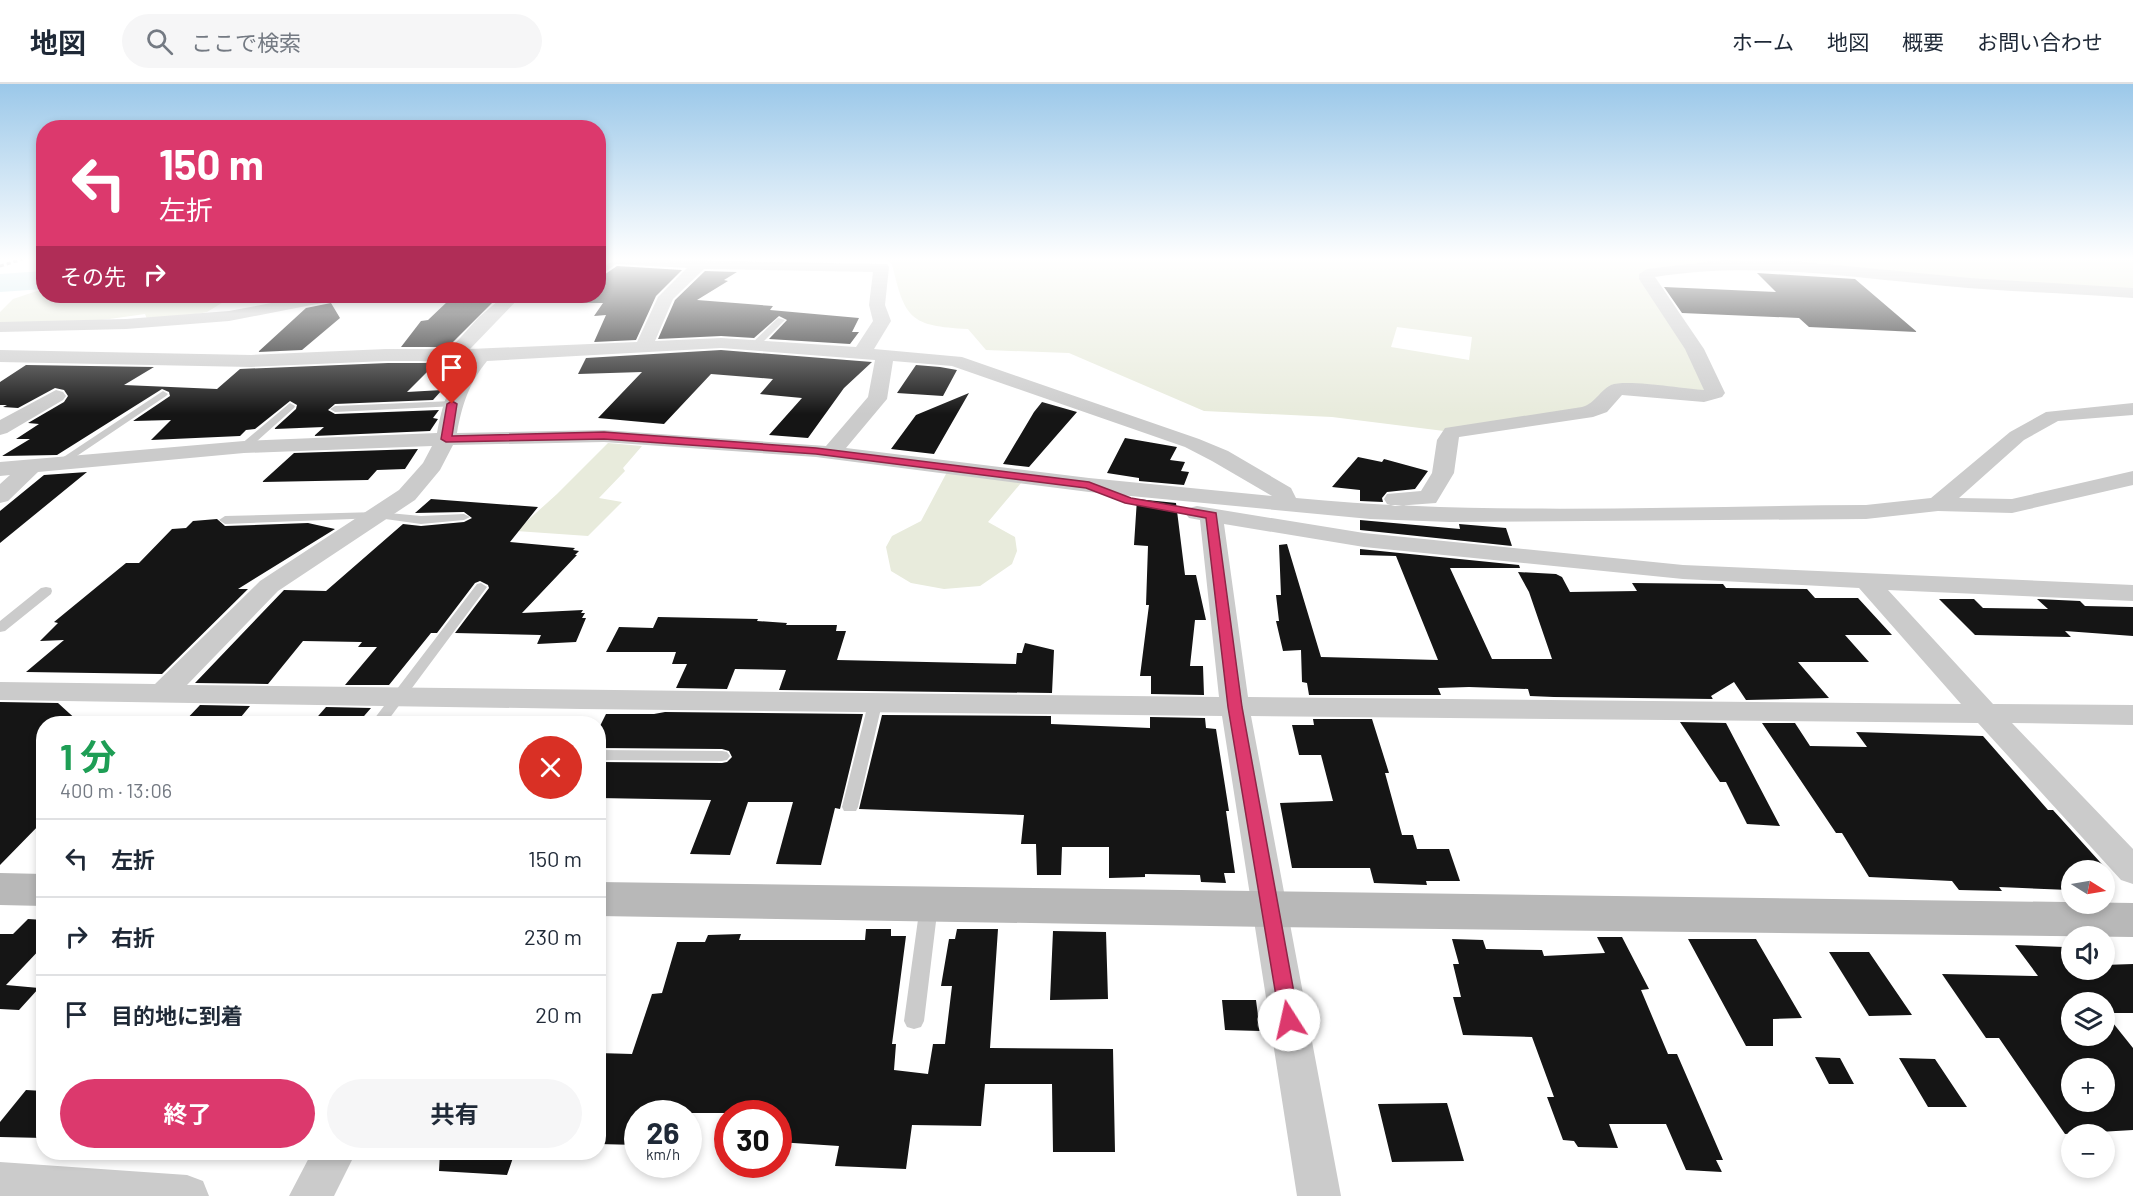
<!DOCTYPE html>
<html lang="ja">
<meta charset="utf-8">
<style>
body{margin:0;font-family:Barlow,"Noto Sans JP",sans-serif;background:#f6f6f7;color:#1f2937;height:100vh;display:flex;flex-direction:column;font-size:22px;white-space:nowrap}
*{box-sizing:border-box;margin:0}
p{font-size:20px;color:#747a83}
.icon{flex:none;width:33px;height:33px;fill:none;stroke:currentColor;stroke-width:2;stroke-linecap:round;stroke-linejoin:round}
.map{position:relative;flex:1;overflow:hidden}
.sheet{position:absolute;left:36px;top:632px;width:570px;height:444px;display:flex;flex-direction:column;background:#fff;border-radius:24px;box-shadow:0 3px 9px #0003}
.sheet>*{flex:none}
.top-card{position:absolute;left:36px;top:36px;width:570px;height:183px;border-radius:24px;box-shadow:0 3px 9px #0003;background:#dc396d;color:#fff;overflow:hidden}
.needle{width:39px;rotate:101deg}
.controls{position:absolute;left:2061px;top:776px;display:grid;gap:12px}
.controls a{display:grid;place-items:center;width:54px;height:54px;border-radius:50%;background:#fff;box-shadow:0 3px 9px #0003;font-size:30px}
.speed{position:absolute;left:624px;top:1016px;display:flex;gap:12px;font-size:30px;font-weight:700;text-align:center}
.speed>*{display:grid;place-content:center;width:78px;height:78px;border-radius:50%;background:#fff;box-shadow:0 3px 9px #0003;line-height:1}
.speed small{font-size:15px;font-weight:400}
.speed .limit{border:9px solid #d22;background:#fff;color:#111}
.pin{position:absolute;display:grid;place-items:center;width:51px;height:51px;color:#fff;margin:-62px -26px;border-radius:50% 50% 50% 0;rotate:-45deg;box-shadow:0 0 6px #0007}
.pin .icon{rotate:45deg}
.me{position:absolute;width:66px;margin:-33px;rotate:350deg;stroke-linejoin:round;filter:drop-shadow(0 0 4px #0008)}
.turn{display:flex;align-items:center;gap:21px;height:126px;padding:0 24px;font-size:27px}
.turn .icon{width:78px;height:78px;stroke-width:2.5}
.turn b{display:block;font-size:42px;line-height:51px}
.then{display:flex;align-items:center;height:57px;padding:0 24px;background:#0003;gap:12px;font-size:22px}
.round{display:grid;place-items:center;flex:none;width:63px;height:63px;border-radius:32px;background:#f6f6f7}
.head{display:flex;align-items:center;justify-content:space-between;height:102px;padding:0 24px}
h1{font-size:36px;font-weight:700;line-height:45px;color:#1e9e55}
.action{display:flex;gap:12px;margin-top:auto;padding:12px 24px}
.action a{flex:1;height:69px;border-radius:36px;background:#dc396d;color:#fff;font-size:24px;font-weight:700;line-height:69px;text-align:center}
.action a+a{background:#f6f6f7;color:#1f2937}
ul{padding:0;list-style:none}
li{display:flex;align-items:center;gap:18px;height:78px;padding:0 24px;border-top:2px solid #e0e1e3}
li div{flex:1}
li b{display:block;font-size:22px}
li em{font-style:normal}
header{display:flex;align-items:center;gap:36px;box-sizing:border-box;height:84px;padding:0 30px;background:#fff;border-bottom:2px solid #e0e1e3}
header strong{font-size:28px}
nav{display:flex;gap:33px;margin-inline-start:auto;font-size:21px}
.search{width:420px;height:54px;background:#f6f6f7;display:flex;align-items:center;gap:15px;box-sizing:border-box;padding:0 21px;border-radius:33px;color:#747a83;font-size:22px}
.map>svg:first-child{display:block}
</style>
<header>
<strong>地図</strong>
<div class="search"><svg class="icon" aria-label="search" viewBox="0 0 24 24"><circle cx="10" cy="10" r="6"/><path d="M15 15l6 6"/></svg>ここで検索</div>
<nav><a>ホーム</a><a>地図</a><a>概要</a><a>お問い合わせ</a></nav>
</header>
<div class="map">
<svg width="2133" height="1112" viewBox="0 0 2133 1112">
<rect width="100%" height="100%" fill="#fff"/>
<path fill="#e8ebdc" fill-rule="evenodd" d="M884,175h1249v34l-138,-8 -196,-24 -158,12 74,120 -93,-1 -22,16 -148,24 -120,-15 -128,-6 -135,-58 -83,-3 -18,-21c-58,-3 -63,-10 -76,-65zM1397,243l75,10 -3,23 -78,-13z
M43,205l1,7h209l-28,5 -18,11 -25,5 -35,2 -2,-5 -57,8 -88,1v-11l13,-13z
M608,359l34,3 -19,22 2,3 -26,27 23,4 -34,34 -72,-5 41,-37z
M947,388l74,11 -33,39 27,15 2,14 -5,13 -32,22 -36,3 -33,-6 -20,-12 -5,-24 6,-11 29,-15z"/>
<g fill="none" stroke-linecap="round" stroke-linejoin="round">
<path fill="#c9e5ea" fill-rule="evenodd" d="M44,187v18l-44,3v-18z"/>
</g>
<path fill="#151515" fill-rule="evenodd" d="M617,182l65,4 -26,26 -20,44 -42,2 12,-27 -12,1 9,-13h-33l9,-7h19v-17z
M705,187l32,1 -13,8 4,1 -31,19 76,6 -3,4 89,8 -7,14h7l-9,12 -81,-5 18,-19 -8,-4 -25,22 -33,-2 -63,3 17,-39z
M1757,189l98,6 62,53 -108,-5 -10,-9 -117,-5 -18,-26 112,5z
M466,212h33l-51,51h-47l20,-26 7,-1 20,-19 13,-1z
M331,219l9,15 -38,32 -44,2 48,-44z
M721,266l151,12 -28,26 -36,50 -39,-3 33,-37 -42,-4 13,-15 -62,-5 -47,50 -66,-6 44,-46 -64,2 8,-16z
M388,279h45l-2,2h3l-27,27 35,-2 -9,10 -98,4 -7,6 7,4 104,-4 -6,8 5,1 -8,12 -116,5 10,-9 -50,2 22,-20 1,-4 -7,-4 -35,28 -9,1 -6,6 -89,4 20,-20 -38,1 37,-25 -1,-4 -7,-3 -105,66 -55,1 28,-17h-14l23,-15 -11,-1 36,-21 4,-6 -4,-6 -9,-2 -37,20 -15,-1 4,-2h-7v-23l26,-17 128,2 -30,18 93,4 23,-20z
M916,281l24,2 17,3 -14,26 -46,-3z
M969,309l-35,61 -43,-5 25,-34z
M1042,318l35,10 -48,55 -26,-3 31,-52z
M1125,354l52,9 -7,13 15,2 -4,9 8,1 -5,13 -45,-4v-3l-32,-5z
M418,365l-13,20 -28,1 -9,10 -106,2 32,-29z
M1358,373l24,5 2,-3 44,12 -13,18 -28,3 -5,6 1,4 -23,-1v-11l-28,-3z
M87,388l-87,71v-32l44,-36z
M431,415l107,8 -28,35 65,6 -2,2 6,1 -4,4h2l-55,58 61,-3 -2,3h4l-3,5h4l-10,24 -39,2 4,-9 -86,-2 34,-45 -1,-3 -8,-4 -5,2 -38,50h-6l-42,52h-44l32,-38h-19l4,-5 -59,-1 -35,43 -73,-1 89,-93 42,1 77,-67 18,2 43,-4 8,-4 -8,-6 -49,1z
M1137,415l39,4 9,72h11l10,45h-11l-5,46h13l1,29 -53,-1v-18h-11l9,-71h-3l2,-59 -14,-1z
M217,435l8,7 83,-3 27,6 -97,60h10l-86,85 -136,-2 38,-32 -24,1 18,-18 -4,-1 72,-59h13l33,-34 14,-1 7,-7z
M1360,436l100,9 -1,-5 47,4 6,18 -152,-16z
M1287,460l34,113 117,3 -42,-104 -36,-1v-6l159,16 1,3h-70l42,91h60l-23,-67 -11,-20 38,2 6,3 8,15 67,-1 -5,-8 91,1 3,4 81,1 8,9h43l34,37h-47l24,27h-71l31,36 -83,2 -12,-18 -23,14 2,3 -159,-2 -24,-1 -2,-7 -59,-2 -31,1 3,7h-132l-2,-12 -5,-1 -1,-32 -18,1 -7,-30h3l-3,-26h5l-2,-50z
M1939,515h35l9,9 65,1 -11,-10 43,2 5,5 48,1v29l-68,-5 6,6 -96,-2z
M658,533l100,2 -1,2 30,2 -1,2h51l-1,6h10l-9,29 179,4 1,-11h5l3,-10 29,7 -2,43 -273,-3 7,-20 -51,-1 -8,20 -51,-1 11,-24h-15l4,-12h-70l13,-25 34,1z
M0,618l58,1 22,20h-36v97l-44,45z
M200,621l50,1 -14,17h-53z
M326,623l45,1 -13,15h-46z
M665,628l198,2 -23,95 -5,-1 -14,57 -45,-1 17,-62h-45l-18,53 -40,-1 21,-54 -113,-2v-36l124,1 5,-1 5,-5 -3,-6 -7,-2 -124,-1v-18l8,-16h48z
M882,631l169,1v8l99,4v-11l55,1 1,10 10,1 13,82h-3l9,62h-11l2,10 -25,-1 -1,-7 -55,-1v3l-36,1v-31h-47l-1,28h-24l-1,-31h-15l3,-29 -165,-6z
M1313,635h59l17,54h-4l17,62h11l4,14h32l11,32h-34l1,4 -53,-2 -4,-15h-78l-12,-65 53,-2 -12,-46h-22l-7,-30h22z
M1680,638l46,1 54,103 -33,-2 -21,-42h-6z
M1762,639h33l15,23 57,1 -11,-15 127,4 65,74h5l56,62 -5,4v-6h-32v13l-9,-1 6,8 -70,-3 3,4 -43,-1 -7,-9 -83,-4 -27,-44h-6z
M28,835l16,1v25l-38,40 33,3 -20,22 -19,-1v-75h13z
M866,845h25v7h15l-14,108h4l-2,26 34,4 5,-30h12l7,-58h-11l8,-47h6l2,-10h41l-8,119 123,1 2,103h-62l-1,-68h-67l-4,42 -69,-1 -6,44 -71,-3 4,-20 -61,-4v-29h-140v32l-40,-1v-91l34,1 20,-60 10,-1 15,-51h28l3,-7 33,-1 -2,6h126z
M1053,847l53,1 2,67 -58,1z
M1597,853h25l27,52 -8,1 27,64h9l46,106h-7l6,12 -36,-2 -20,-46h-57l9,24 -40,-1 -4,-6 -11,-1 -16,-43h7l-22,-60 -69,-2 -10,-38h8l-8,-33h6l-7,-25 31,1 3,9 56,1 2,6 61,-3z
M1688,855h68l46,79 -29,1v27h-27z
M2015,861l49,2 8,9v13h32v-4l29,-1v49h-28l28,35v82l-68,4 -66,-96h-13l-44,-64 96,2zM2072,918h32v33h-32zM2072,984h32v33h-32z
M1829,868h40l43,63 -43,1z
M1222,916h34l4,31 -35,-1z
M1815,973l25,1 14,26h-25z
M1899,974l36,1 32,48h-39z
M26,1006l18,1v47l-44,-1v-15z
M1447,1019l17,58 -72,1 -14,-58z
M440,1068h75l-8,23 -68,-4z"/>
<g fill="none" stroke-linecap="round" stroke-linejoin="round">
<path fill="#cbcbcb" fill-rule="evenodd" d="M615,175h8l-25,18v-6z
M778,234l7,2 -28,28h-6v-4z
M163,307l5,3 -2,2 -104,70h-8l-1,-2z
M452,317l4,1v4l-121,6 -5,-3 5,-3z
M290,319l5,3 -1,2 -46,41h-8v-4z
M378,428l43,4 43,-2 6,3 -6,3 -43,4 -43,-6 -153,6 -6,-4 6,-4z
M481,499l6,4 -101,136h-15l106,-139z
M46,503l5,1 1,3 -1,3 -46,37 -5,1v-11l41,-33z
M875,615l7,5 -24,103 -2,4h-12l-2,-4 26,-103z
M598,666l124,1 5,1 3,4 -3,4 -5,1 -124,-1z
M929,814l6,2 3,5 -14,116 -3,6 -7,2 -7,-2 -3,-6 16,-116 3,-5z"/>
<path fill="#cbcbcb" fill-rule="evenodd" d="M609,175l278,5 2,3 -4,38 6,16 -17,28 88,8 237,82 29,12 63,37 5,10c189,18 380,8 570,7l65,-7 79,-66 36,-20 87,-9v12l-75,6 -34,19 -65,58 53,1 121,-28v14l-121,28 -74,-2 -72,8 -416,3 -80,-3 -281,-27 -273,-35 -212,-15 -151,3 -13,25 -25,30 -137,91 -91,94 1032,12 -19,-177 -11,-2 -4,-5 4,-5 8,-2 167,27 319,32 450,20v16l-245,-11 105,114 140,1v20l-121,-2 121,126v35l-12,-4 -143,-157 -727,-7 90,480h-44l-75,-480 -641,-7 -581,-9v-18l155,2 105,-103 139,-91 24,-27 9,-17 -188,7 -206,19 -30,29 -8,2v-19l10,-9 -10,1v-14l244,-21 193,-8c5,-27 12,-51 31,-72h-82l-135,6 -251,-5v-12l251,5 135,-6h64l29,-32 25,-21h17l-51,53 167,-7 21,-45 29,-29 -71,-4 -5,-2zM704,185l169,3 -4,33 4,16 -17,26 -135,-9 -66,3 18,-42zM721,264l154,12 -7,37 -42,49 -222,-16 -147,3c5,-28 12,-50 30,-72zM893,277l59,5 233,81 27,14 60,35 -183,-18 -243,-30 41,-49zM1224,440l140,23 319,32 176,9 102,116 -713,-7z
M1722,176l74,1 174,17 163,10v10c-62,-5 -125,-6 -187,-12 -98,-9 -193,-25 -291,-9l49,72 21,44 -3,4 -18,5 -82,-7 -15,17 -14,5 -134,20 -5,36 -18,30 -41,3 -8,-2 -3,-5 3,-5 34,-3 11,-18 5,-33 8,-12 137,-21c14,-4 17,-16 29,-22 16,-6 73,4 93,5l-19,-41 -46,-70v-5l8,-5z
M309,212h31l-8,5 -103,20 -103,8 -126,3v-10l126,-3 103,-8z
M56,306l7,2 3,4 -3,4 -56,33 -7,2v-15z
M312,1068h44l-22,44h-45z
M0,1078l187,13 16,6 6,15h-209z"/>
<path fill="#b8b8b8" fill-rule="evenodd" d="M0,789l44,1v32l-44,-1z
M598,798l1535,21v34l-863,-10 -672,-11z"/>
<path stroke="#838383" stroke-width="3" stroke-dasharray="4 3" stroke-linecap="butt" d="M0,182l23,-7"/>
</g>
<linearGradient id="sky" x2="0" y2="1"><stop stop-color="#9bc8e9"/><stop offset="0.53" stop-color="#fff"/><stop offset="1" stop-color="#fff" stop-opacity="0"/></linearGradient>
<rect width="2133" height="330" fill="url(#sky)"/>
<path fill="#dc396d" stroke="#8f2547" stroke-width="1.5" d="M452,317l5,3 -5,32 152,-4 212,16 273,34 42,16 85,15 26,194 57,313 -3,6 -7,2 -7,-2 -2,-6 -52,-313 -22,-189 -81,-15 -39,-15 -270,-34 -212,-15 -158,3 -5,-3 6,-35z"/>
</svg>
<div class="controls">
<a><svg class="needle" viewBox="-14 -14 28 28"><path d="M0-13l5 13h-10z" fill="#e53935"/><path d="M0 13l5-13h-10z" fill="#747a83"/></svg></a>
<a><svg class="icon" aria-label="sound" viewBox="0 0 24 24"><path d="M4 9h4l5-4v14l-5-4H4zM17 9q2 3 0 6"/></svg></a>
<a><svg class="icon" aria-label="layers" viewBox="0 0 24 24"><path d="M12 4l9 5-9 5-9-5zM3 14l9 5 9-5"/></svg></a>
<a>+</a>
<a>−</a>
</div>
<div class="speed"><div>26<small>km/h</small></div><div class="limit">30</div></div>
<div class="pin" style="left:452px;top:320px;background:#d93025"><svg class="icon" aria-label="arrive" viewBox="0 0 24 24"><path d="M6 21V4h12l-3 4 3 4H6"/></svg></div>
<svg class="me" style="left:1289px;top:936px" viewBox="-20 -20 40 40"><circle r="19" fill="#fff"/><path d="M0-13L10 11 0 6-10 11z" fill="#dc396d"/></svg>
<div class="top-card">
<div class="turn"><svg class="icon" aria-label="left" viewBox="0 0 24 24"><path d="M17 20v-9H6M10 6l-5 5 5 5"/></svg><div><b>150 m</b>左折</div></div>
<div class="then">その先<svg class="icon" aria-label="right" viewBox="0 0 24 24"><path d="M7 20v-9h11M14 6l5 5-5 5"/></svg></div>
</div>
<section class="sheet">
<div class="head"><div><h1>1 分</h1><p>400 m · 13:06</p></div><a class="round" style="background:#d93025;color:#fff"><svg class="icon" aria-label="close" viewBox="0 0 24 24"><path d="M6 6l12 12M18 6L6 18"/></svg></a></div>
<ul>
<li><svg class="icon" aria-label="left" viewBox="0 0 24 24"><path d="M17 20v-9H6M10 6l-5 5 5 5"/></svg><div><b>左折</b></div><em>150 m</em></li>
<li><svg class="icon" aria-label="right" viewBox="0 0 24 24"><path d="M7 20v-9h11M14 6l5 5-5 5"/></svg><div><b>右折</b></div><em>230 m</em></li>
<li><svg class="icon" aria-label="arrive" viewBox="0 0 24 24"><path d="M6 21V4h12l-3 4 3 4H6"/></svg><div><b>目的地に到着</b></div><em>20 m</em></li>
</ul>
<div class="action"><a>終了</a><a>共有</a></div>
</section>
</div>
